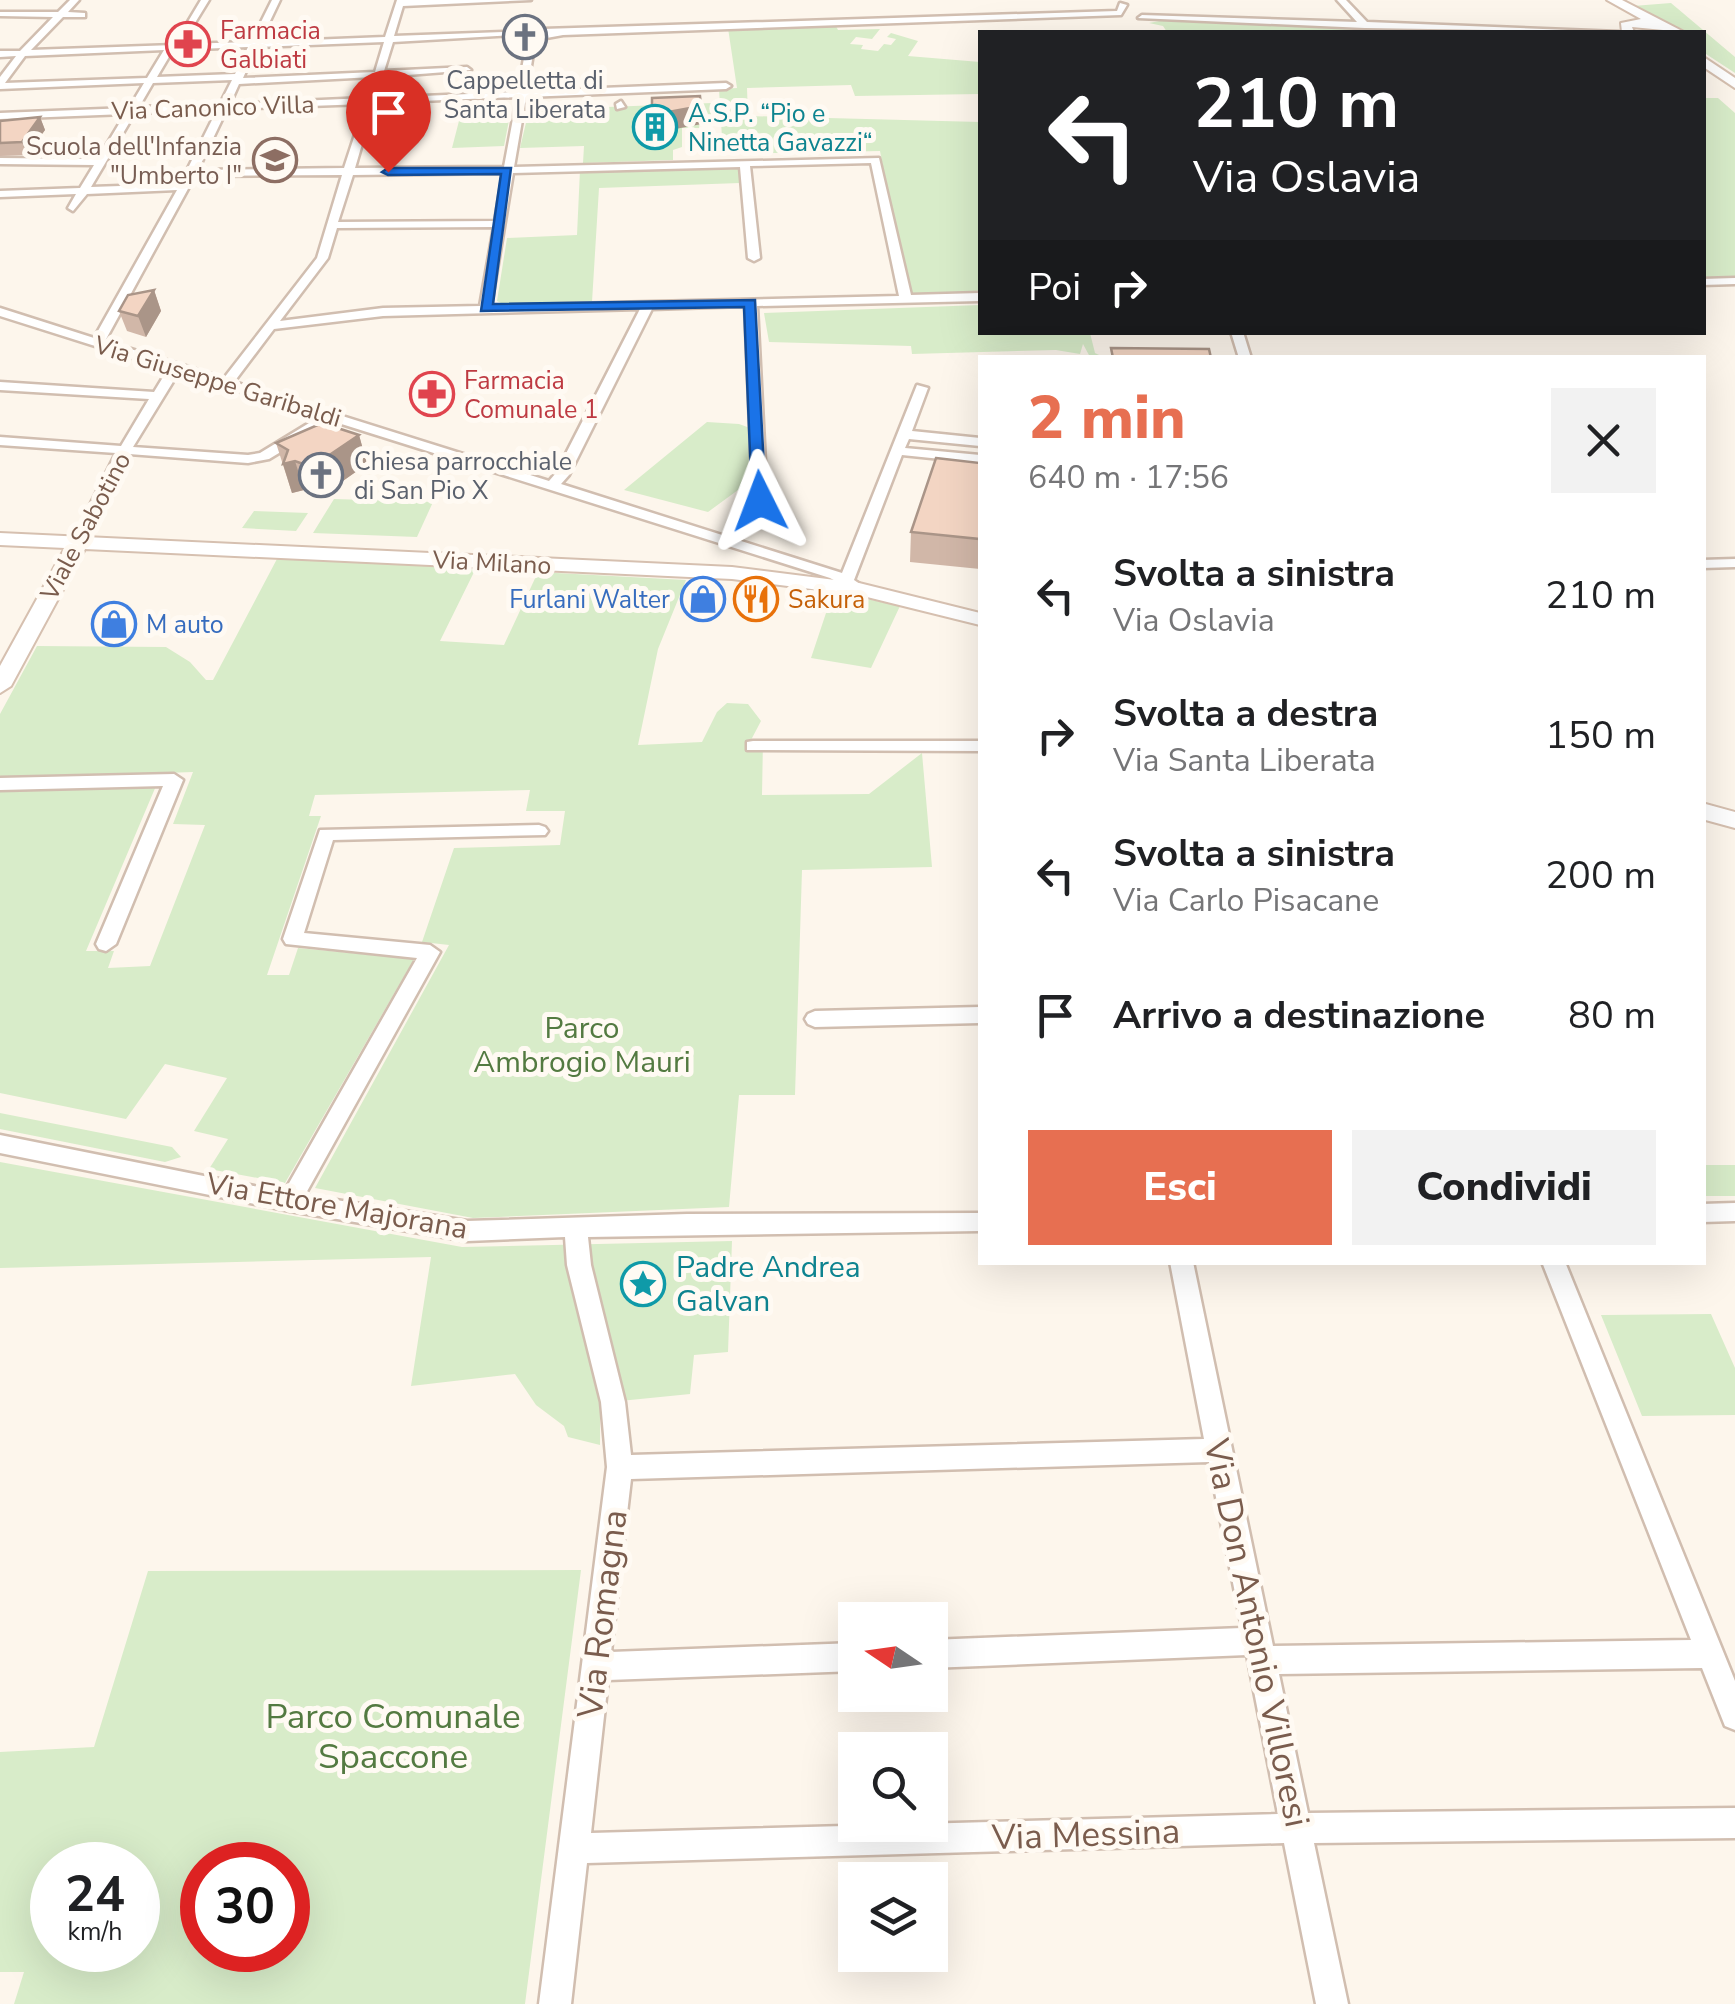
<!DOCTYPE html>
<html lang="it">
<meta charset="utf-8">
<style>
body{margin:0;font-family:"Nunito Sans",sans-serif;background:#f2f2f2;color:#202124;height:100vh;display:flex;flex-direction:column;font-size:38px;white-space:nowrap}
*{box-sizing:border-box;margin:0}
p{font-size:32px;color:#757577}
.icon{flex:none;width:55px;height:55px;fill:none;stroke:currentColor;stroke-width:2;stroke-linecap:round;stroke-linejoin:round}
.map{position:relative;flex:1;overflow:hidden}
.drawer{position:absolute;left:978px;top:355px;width:728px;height:910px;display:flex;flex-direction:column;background:#fff;border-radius:0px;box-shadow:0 10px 40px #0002}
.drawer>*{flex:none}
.guide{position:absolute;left:978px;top:30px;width:728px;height:305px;border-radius:0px;box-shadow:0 10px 40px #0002;background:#202124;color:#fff;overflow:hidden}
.needle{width:65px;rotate:283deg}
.tools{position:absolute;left:838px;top:1602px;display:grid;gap:20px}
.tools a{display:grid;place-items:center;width:110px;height:110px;border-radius:0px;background:#fff;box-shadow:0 10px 40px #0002;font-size:50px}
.speed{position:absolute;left:30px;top:1842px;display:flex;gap:20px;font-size:50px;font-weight:700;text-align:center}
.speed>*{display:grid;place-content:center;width:130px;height:130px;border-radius:50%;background:#fff;box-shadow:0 10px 40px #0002;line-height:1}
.speed small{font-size:25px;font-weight:400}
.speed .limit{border:15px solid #d22;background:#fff;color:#111}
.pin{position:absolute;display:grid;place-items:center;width:85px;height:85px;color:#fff;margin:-102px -42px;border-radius:50% 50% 50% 0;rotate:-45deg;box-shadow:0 0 10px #0007}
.pin .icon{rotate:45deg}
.me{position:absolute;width:110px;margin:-55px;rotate:357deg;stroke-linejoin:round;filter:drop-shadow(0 0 8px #0008)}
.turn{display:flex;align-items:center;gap:35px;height:210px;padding:0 50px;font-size:45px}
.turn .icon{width:130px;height:130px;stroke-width:2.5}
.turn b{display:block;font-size:70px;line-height:85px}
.then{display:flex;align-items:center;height:95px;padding:0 50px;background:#0003;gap:20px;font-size:38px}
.round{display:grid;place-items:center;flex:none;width:105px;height:105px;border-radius:0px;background:#f2f2f2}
.headline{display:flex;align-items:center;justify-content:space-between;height:170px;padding:0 50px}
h1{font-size:60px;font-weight:800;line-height:75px;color:#e76f51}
.cta{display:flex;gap:20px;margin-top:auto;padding:20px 50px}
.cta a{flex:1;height:115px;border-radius:0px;background:#e76f51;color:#fff;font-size:40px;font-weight:800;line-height:115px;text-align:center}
.cta a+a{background:#f2f2f2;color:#202124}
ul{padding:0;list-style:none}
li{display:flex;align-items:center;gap:30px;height:140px;padding:0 50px}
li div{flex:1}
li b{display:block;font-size:38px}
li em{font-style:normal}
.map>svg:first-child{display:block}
</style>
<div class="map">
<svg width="1735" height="2004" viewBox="0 0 1735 2004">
<rect width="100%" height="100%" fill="#fdf6ec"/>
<path fill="#d8ecc9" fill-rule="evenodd" d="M1671,3l64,54v16l-32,-21 -1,-20h-14l-55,-26z
M1165,20l434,12h-432l-4,-6 -14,-3z
M835,24l3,6 42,-1 -8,10 -16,-2 -6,7 13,1 -2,4 17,2 6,-7 7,1 5,-6 -9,-2 4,-4 27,8 -10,15 72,6v32l-125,2 -4,-11 -104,3 1,28 232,6v171l-72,3 -28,-145 -157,3 -4,-65 18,-1 -9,-60z
M1702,98h16l17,15v166l-32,1z
M712,103l1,17 -13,1 -1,7h-17v19l-9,3v10l-90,3 1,-17 -64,2 9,-38z
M510,115l-6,31 -52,2 8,-31z
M739,165l1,18 -141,5 -7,114 -87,3 -8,-4 10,-63 70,-3 3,-65z
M980,305v27l110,1 5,20 8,4h-13l-7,-13 -3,10 -24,-4 -144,4 -1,-8 -142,-4 -5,-29z
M707,422l32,2 11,4 3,51 -45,33 -84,-22z
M334,499l99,3 -16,35 -104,-4z
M254,511l54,2 -12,18 -54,-3z
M278,557l199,9 -37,75 64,4 34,-73 148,8 -28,69 -20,96 64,-3 15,-30 10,-9 21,1 13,17 -10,19h12l-1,55 107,-1 53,-41 10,114 -130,3 -7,225h-56l-10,112 -256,11 -158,-30 134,-243 -27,-3 32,-94 106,-3 5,-34h-39l4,-21 -215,5 -6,21h12l-54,159h22l9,-27 116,11 -129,224 -76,-14 19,-30 -34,-8 33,-53 -62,-14 -39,55 -126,-26v-301l156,-6 -70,165h28l-6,17 42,-2 55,-141 -32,-1 20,-52 -193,7v-65l37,-68 129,1 24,15 16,18h7z
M833,592l67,14 -29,62 -60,-10z
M0,1113l172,34 9,10 -16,5 -165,-33z
M0,1162l462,85 270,-6 -4,111 -34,3 -4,39 -90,9v42l-32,-8 -4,-11 -28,-21 -21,-31 -104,12 20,-129 -431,11z
M1703,1165h32v31h-32z
M1711,1314l24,54v47l-93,1 -41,-101z
M581,1570l-56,434h-511l10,-32h-24v-220l94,-5 54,-176zM52,1865h86v85h-86zM202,1865h86v85h-86z"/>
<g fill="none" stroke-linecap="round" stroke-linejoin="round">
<defs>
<path id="street" d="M70,0h9l-11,12 17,1v4h-22l-32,33 143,-5 27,-45h8l-27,44 69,-2 21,-42h8l-20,42 125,-5 12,-37h134l-128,6 -9,30 134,-5 4,3 -139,8 -9,29 83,-4 4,3 -89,7 -6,21 142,-6 9,-51 4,-3 4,3 -8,50 199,-8 5,3 -5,3 -200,8 -12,70 365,-9 32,137 69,-2v8l-223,5 10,195 -7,4 -7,-4 -8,-195 -93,3 -83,166 -8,9 281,89 75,-188 11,3 -16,43 68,7v8l-71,-7 -4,9 75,7v8l-78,-8 -48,125 13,9 -8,5 -29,-16 -498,-157 -63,38 -21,4 -119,-9 -44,89 -12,3 -2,-3 45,-90 -116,-8v-8l121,9 28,-47 -149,-9v-8l154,10 14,-23 -168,-53v-8l94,30 83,-148 -90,4 -14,17 -5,-3 8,-14 -76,3v-6l80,-3 14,-23 -94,-1v-6l98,1 27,-45 -125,5v-6l129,-5 15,-25 -144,6v-12l16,-21 -16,1v-6h20l33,-34 -53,-1v-4h58zM384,42l-9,30 -132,6 14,-31zM248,47l-13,27 -78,3 16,-27zM164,50l-17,28 -142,5 20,-27zM373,77l-7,21 -136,6 9,-20zM232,80l-12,24 -81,3 14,-24zM517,97l-13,70 -149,1 19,-65zM365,104l-21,64 -146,2 29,-61zM217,110l-37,74 -89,3 44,-74zM871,163l28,133 -408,10 22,-133 227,-6 8,91 6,3 6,-3 -10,-92zM503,173l-8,48 -157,1 15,-47zM342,175l-25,83 -93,120 -119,-37 90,-165zM494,227l-14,79 -97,2 -103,13 48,-63 9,-30zM640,309l-84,164 -7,8 -315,-99 40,-53 109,-13zM179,372l140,45 -59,36 -12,2 -115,-8z
M1337,0h9l21,22 252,10 -254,-4 -227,-10 4,-3 215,7z
M1120,3l7,2 -6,10 -558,20 -22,4 -4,-3 6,-7 574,-18z
M621,101l4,6 -8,2 -1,-5z
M1735,278v6l-33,1v-6z
M1231,332h12l8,26h-12z
M1735,559v8l-33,1v-8z
M753,741h227v10l-233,-1v-8z
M174,774l9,6 -67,164 -10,7 -7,-2 -3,-5 67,-158 -163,4v-12z
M539,825l6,2 3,4 -3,4 -212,5 -29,93 126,12 10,7 -135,243 162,26 220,-7 293,-1v18l-392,6 3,28 34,137 6,53 573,-16 -34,-177h23l80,384 418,-6 -149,-378h23l170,419v49l-10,-4 -23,-58 -423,6 29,139 427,-5v30l-421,5 34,161h-32l-32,-161 -697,20 -16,141h-32l68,-537 -6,-65 -34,-137 -2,-28 -98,4 -177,-30 -290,-58v-18l284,57 133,-234 -131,-14 -3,-5 37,-109zM1209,1462l33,166 -312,12v28l317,-13 31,159 -687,19 17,-153 247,-9v-28l-244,9 20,-173z
M980,1007v16l-165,4 -7,-3 -3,-5 3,-5 7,-3z
M1735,1203v18l-33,1v-18z"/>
<path id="secondary" d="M1607,0h15l62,32 -52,-5 2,5h-12l-1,-9 20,-4z
M1702,56l33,22v10l-33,-22z
M0,533l732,34 127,16 121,30v12l-121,-30 -127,-16 -647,-30 -74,137 -11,7v-27l65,-118 -65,-3z
M1702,803l33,9v16l-33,-9z"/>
</defs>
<use href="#street" stroke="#d1beb0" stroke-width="5"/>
<use href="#secondary" stroke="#d6c0b0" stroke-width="4"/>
<use href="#street" fill="#fff" fill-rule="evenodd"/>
<use href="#secondary" fill="#fff" fill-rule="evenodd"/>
</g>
<path fill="#d1b7a8" d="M40,117l5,13 -18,25 -27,1v-35z
M154,290l7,21 -15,26 -19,-6 -8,-20z
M359,435l8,29 -37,26 -4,-3 -11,8 -11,-5 -12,3 -16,-50z
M980,463v106l-70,-7 1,-30z"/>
<path fill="#aa9588" d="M701,106l1,18 -48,9 -2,-18z
M40,117l5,13 -18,25 -5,-13z
M154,290l7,21 -15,26 -8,-21z
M359,435l8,29 -37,26 -8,-30z
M317,458l9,29 -11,8 -9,-30z
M295,461l9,29 -12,3 -9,-29z"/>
<path fill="#f3d5c3" stroke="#aa9588" stroke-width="2.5" d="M700,96l1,10 -49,9v-17z
M40,117l-18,25 -22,1v-22z
M154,290l-16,26 -19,-5 9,-16z
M1111,348l98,1 2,9h-98z
M322,423l37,12 -37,25 -5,-2 -11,7 -11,-4 -12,3 5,-14 -12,-7z
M936,458l44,5v76l-69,-7z"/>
<path fill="#1a73e8" stroke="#114b97" stroke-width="2.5" d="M511,168l-18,136 262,-4 11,205 -14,-4 -8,-194 -263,4 20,-137 -113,1 -6,-3 6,-4z"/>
<defs>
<symbol id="church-ring" viewBox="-11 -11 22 22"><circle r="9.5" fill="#fffaf3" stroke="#6b7280" stroke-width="1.5"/><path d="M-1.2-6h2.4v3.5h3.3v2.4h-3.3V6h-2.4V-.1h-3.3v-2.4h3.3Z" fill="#6b7280"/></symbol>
<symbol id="pharmacy-ring" viewBox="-11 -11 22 22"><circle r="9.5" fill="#fffaf3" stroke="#e0444e" stroke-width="1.5"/><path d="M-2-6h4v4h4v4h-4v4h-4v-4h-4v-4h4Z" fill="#e0444e"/></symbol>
<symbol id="building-ring" viewBox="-11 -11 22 22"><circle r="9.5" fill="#fffaf3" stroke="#0f9aa8" stroke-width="1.5"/><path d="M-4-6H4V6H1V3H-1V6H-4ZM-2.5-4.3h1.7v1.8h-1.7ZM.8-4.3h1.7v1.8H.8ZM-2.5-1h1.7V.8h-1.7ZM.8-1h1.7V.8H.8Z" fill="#0f9aa8"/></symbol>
<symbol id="school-ring" viewBox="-11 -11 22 22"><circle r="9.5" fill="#fffaf3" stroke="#8d6e63" stroke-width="1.5"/><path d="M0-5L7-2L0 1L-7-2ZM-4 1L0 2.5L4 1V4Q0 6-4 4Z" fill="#8d6e63"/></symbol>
<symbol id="shop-ring" viewBox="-11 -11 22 22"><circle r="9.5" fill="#fffaf3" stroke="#3f7fe0" stroke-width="1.5"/><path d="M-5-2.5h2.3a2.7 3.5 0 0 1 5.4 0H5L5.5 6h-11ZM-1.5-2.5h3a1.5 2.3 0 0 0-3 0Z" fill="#3f7fe0"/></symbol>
<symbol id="restaurant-ring" viewBox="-11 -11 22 22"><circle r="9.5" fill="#fffaf3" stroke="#e8710a" stroke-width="1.5"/><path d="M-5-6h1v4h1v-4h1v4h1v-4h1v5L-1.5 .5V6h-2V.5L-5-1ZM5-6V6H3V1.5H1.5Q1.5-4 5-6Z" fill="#e8710a"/></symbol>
<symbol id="sight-ring" viewBox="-11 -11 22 22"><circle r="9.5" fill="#fffaf3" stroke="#0f9aa8" stroke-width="1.5"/><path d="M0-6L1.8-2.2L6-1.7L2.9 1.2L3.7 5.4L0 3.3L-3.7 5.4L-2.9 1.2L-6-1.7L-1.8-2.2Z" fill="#0f9aa8"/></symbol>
</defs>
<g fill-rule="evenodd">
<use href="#church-ring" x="500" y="12" width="50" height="50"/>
<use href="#pharmacy-ring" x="163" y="19" width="50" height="50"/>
<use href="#building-ring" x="630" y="102" width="50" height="50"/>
<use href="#school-ring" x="250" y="135" width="50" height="50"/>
<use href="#pharmacy-ring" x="407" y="369" width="50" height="50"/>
<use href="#church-ring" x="296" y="450" width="50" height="50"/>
<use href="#shop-ring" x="678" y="574" width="50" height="50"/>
<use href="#restaurant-ring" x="731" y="574" width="50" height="50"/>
<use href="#shop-ring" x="89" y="599" width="50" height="50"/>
<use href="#sight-ring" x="618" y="1259" width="50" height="50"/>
</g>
<g text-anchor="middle" stroke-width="10" stroke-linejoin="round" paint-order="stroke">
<g font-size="25" fill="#be3a42" stroke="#fffaf3" text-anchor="start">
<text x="220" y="39">Farmacia<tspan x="220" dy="29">Galbiati</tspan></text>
<text x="464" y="389">Farmacia<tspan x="464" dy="29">Comunale 1</tspan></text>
</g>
<g font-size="25" fill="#5b616d" stroke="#fffaf3">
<text x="525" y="89">Cappelletta di<tspan x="525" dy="29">Santa Liberata</tspan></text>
<text x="354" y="470" text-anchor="start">Chiesa parrocchiale<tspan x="354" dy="29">di San Pio X</tspan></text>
</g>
<g font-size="25" fill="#7a5c4d" stroke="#fffaf3">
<text transform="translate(213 107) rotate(-2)" y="9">Via Canonico Villa</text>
<text transform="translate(218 381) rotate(17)" y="9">Via Giuseppe Garibaldi</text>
<text transform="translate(85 526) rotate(-62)" y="9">Viale Sabotino</text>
<text transform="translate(492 562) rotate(3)" y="9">Via Milano</text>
</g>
<g font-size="25" fill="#0d838f" stroke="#fffaf3" text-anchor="start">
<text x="688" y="122">A.S.P. “Pio e<tspan x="688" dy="29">Ninetta Gavazzi“</tspan></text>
</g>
<g font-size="25" fill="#785e54" stroke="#fffaf3" text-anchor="end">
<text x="242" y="155">Scuola dell'Infanzia<tspan x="242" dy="29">"Umberto I"</tspan></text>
</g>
<g font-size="25" fill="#366cbe" stroke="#fffaf3" text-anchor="end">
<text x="670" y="608">Furlani Walter</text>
<text x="146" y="633" text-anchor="start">M auto</text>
</g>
<g font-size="25" fill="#c56008" stroke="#fffaf3" text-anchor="start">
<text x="788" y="608">Sakura</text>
</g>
<g font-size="30" fill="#537a41" stroke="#fffaf3">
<text x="582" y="1038">Parco<tspan x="582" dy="34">Ambrogio Mauri</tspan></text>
</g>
<g font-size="30" fill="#7a5c4d" stroke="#fffaf3">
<text transform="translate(337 1206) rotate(10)" y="10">Via Ettore Majorana</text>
</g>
<g font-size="30" fill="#0d838f" stroke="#fffaf3" text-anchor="start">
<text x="676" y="1277">Padre Andrea<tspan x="676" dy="34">Galvan</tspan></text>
</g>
<g font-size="35" fill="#7a5c4d" stroke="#fffaf3">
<text transform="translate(602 1614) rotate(-83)" y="12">Via Romagna</text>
<text transform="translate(1257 1633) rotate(78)" y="12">Via Don Antonio Villoresi</text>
<text transform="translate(1086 1834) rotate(-2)" y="12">Via Messina</text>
</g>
<g font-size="35" fill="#537a41" stroke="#fffaf3">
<text x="393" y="1728">Parco Comunale<tspan x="393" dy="40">Spaccone</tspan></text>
</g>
</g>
</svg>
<div class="tools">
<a><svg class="needle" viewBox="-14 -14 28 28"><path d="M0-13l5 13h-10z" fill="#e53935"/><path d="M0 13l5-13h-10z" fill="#757577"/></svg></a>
<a><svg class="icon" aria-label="search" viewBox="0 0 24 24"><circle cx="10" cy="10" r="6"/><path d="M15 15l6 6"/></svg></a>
<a><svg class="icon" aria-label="layers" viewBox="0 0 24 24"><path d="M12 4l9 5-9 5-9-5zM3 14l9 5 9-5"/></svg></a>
</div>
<div class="speed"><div>24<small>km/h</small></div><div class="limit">30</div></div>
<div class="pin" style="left:388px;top:172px;background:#d93025"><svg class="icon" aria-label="arrive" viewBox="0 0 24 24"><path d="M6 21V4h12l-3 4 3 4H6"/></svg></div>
<svg class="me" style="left:760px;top:501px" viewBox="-20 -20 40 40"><path d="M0-17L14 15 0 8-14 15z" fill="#1a73e8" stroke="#fff" stroke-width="4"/></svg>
<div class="guide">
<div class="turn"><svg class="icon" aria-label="left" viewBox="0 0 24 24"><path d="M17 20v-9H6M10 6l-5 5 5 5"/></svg><div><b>210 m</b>Via Oslavia</div></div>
<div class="then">Poi<svg class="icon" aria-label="right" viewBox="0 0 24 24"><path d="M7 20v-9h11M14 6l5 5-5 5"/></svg></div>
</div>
<section class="drawer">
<div class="headline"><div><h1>2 min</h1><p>640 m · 17:56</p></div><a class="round"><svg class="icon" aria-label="close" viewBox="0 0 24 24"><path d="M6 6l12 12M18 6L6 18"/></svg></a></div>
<ul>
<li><svg class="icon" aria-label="left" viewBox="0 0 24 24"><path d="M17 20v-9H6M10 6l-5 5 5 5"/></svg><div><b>Svolta a sinistra</b><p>Via Oslavia</p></div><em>210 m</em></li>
<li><svg class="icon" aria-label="right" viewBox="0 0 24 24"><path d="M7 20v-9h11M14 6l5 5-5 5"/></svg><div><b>Svolta a destra</b><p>Via Santa Liberata</p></div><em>150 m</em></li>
<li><svg class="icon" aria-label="left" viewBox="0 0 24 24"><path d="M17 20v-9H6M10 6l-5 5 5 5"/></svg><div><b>Svolta a sinistra</b><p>Via Carlo Pisacane</p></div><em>200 m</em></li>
<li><svg class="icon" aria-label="arrive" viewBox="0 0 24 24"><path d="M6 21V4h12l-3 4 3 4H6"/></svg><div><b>Arrivo a destinazione</b></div><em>80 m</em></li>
</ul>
<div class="cta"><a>Esci</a><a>Condividi</a></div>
</section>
</div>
